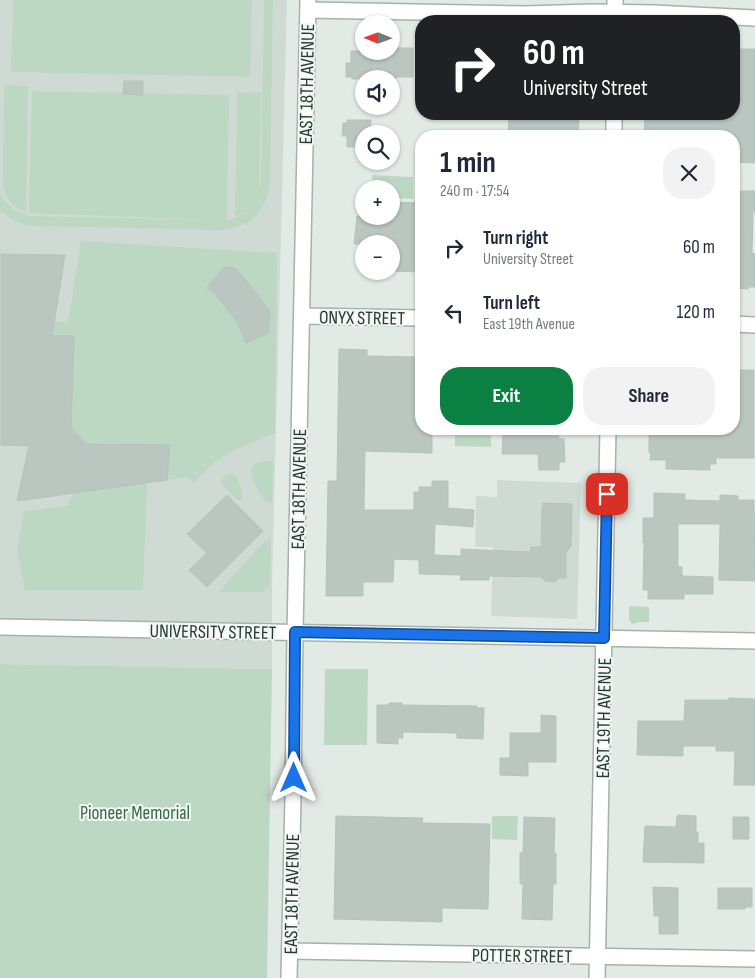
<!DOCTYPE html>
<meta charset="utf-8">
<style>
body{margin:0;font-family:"Sofia Sans Condensed",sans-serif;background:#f2f2f3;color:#1f2937;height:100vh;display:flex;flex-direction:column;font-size:19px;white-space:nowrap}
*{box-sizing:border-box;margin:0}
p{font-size:16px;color:#747a83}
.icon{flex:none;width:28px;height:28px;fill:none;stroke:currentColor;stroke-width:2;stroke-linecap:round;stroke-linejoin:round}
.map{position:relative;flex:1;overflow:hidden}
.details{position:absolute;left:415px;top:130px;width:325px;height:305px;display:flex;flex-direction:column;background:#fff;border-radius:20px;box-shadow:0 1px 4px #0004}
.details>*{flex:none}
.hud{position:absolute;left:415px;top:15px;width:325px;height:105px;border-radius:20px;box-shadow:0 1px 4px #0004;background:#202124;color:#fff;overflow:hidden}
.needle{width:32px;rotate:271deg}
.fabs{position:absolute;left:355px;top:15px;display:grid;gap:10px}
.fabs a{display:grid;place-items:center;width:45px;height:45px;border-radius:50%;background:#fff;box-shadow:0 1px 4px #0004;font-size:25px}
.pin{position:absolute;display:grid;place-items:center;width:42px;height:42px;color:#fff;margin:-21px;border-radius:10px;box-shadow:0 2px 8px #0006}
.me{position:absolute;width:55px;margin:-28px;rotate:0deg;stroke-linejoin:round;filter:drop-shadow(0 0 4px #0008)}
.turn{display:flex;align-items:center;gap:18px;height:105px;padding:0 25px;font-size:22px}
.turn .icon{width:65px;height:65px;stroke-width:2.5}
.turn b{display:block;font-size:35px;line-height:42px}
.round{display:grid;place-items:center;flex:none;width:52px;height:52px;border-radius:20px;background:#f2f2f3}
.overview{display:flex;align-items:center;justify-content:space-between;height:85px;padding:0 25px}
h1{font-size:30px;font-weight:700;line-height:38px}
.button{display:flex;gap:10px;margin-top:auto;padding:10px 25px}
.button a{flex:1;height:58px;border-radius:20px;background:#0b8043;color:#fff;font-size:20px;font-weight:700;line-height:58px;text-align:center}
.button a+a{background:#f2f2f3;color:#1f2937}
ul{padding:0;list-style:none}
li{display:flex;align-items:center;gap:15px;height:65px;padding:0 25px}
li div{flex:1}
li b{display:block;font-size:19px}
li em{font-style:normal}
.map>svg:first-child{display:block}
</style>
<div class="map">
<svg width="755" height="978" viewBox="0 0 755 978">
<rect width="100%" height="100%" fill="#e2eae5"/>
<path fill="#d0dad4" d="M0,0h287l-15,584v85l-272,-5z
M497,480l84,3 -4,136 -86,-3 2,-69h-18l1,-51 21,1z"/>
<path fill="#bdd8c2" d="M13,0h239l-2,77 -239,-5z
M264,0h9l-3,182c-2,28 -20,46 -49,48l-186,-4c-14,-1 -25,-6 -35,-16v-17c6,13 16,19 29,23l181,4 -181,-7 3,-122 197,4 -2,125c7,-1 15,-4 19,-9l-11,6 2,-125 24,1 -2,97 2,-9z
M4,85l24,1 -2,127c-14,-7 -18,-12 -23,-26z
M372,175l41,2v22l-22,-1v-9h-19z
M81,241l196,12 -2,180 -21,9 -20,8 -18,11 -23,23 -5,-7 -41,6 -4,107h-118l-8,-40 7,-39 43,-5 6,-13 -56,8 29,-143 1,-36h21z
M455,429h36v18l-36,-1z
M273,461l-1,42c-10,-2 -11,-8 -16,-16 -10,-20 -3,-27 17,-26z
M233,473c6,8 10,16 9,27h-5l-17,-18c3,-6 7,-8 13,-9z
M271,536l-1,48 -8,8h-43l37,-42z
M629,606l20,1v15h-9l-8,2 -3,-5z
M0,664l272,5 -5,309h-267z
M325,669h43l-1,76h-43z
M492,816h26l-1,24 -25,-1z"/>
<path fill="#bac7c1" stroke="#b5c3bc" d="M395,48h18v29h-17v2h-44v-2h-6v-14h5v-12h44z
M734,49h21v114l-21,-1v-26h-90l1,-22h89z
M124,81h19v14l-20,-1z
M509,114l70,2 -1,20h-70z
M347,120h24l-1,14h-6v13h-17v-11h-5l1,-13h4z
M734,191h21v21h-2l-1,41 3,1v33h-7v2l-14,-1z
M391,202l30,1v69l-30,-1v-27h-37l3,-28h34z
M1,254l64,1 -13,81h22l-3,92 15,16 84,1 -3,35 -150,21 12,-55 -28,-1z
M224,267l11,1 19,22 16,22 -2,21 -22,10 -7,-17 -7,-11 -17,-21 -8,-6z
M339,349l28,1v6l50,1v7h4v65h11v24l-67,-2 -1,59h50v-18h5v-5h13v-6h16v27l26,2 -1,17 -38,-3 -1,31 27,1v-7l69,3 1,-5h10l1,-40h1v-4l29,1 -1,43 -5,5v26h-8l-3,4 -10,-1 -4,-4 -52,-1v4h-29l1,-5 -42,-1v-14l-25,-1 -1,23h-30v14h-37l2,-115h9z
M734,370h20v88h-38v6h-6v6l-44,-1v-9h-16l1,-7h-2v-21h10v-3h75z
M503,429h18v3h37l1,7h5l1,23h-6v8h-20l-1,-16h-36z
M654,493l31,1v6l35,1v-6l18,1v4h16l1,81 -36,-1 1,-56h-42v43h4v9l31,1v17h-29v5h-36v-9h-5l1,-47h-1v-25h11z
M227,495l36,36 -56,56 -18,-17 18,-17 -20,-19z
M729,698l26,1v86h-21l1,-34h-19v-5h-33v10l-46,-1 1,-34h46l1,-21h44z
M389,703h13v2l75,1v2h7l-1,31 -26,-1v-5l-54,-1v6h-5v6l-21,-1v-38h11z
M541,715l15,1v46h-28v14l-28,-1v-17h10v-25h31z
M678,815l18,1v16h2v11h6v20l-61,-1 2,-36 31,1 1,-11z
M336,816l87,2 -1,5 68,1 -2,85 -46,-1v14l-108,-3z
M524,817l31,1 -1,35h2v31h-3l-1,36 -30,-1 1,-35h-3v-31h3z
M733,817h16v22h-16z
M653,887l25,1v46h-19v-18h-5z
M718,888h34v19h-7v2h-27z"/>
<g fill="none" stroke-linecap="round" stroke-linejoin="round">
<defs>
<path id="minor" d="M308,10l218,4 66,-2 62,1 101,5
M302,316l119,2
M734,324l21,1
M0,627l755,14
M290,951l465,8"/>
<path id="tertiary" d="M615,21v-21
M614,136v-22
M289,978l4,-181 2,-165 13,-632
M597,978l11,-549"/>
</defs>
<use href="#minor" stroke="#a5b1ab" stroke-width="18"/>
<use href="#tertiary" stroke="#a5b1ab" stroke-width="18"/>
<use href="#minor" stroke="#fff" stroke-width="15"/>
<use href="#tertiary" stroke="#fff" stroke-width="15"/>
</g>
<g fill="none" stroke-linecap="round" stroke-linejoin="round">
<defs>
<path id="route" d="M294,778l1,-146 309,6 3,-144"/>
</defs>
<use href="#route" stroke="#114b97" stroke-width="12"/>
<use href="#route" stroke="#1a73e8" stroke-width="9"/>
</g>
<g text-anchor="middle" stroke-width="4" stroke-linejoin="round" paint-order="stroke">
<g font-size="19" fill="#243931" stroke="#f2f7f4">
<text transform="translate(306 84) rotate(-89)" y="7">EAST 18TH AVENUE</text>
<text transform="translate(362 317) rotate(1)" y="7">ONYX STREET</text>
<text transform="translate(298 489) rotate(-89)" y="7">EAST 18TH AVENUE</text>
<text transform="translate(213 631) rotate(1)" y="7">UNIVERSITY STREET</text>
<text transform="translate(603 718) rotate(-89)" y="7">EAST 19TH AVENUE</text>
<text transform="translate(291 894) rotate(-89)" y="7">EAST 18TH AVENUE</text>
<text transform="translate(522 955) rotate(1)" y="7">POTTER STREET</text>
</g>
<g font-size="19" fill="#346a43" stroke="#f2f7f4">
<text x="135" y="819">Pioneer Memorial</text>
</g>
</g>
</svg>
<div class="fabs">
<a><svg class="needle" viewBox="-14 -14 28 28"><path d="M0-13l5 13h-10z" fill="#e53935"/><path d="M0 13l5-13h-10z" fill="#747a83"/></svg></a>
<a><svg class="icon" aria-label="sound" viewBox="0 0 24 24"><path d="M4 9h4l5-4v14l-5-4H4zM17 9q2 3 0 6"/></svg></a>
<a><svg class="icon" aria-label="search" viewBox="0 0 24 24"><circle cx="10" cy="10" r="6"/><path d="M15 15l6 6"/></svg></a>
<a>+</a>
<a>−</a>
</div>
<div class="pin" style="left:607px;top:494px;background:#d93025"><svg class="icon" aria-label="arrive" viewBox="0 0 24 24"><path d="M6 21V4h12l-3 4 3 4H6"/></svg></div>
<svg class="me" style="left:294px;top:778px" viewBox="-20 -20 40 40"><path d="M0-17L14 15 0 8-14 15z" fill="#1a73e8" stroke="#fff" stroke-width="4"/></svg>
<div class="hud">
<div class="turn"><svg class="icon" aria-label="right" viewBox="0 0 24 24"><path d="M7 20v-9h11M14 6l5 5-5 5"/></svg><div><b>60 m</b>University Street</div></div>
</div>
<section class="details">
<div class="overview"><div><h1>1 min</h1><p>240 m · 17:54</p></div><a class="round"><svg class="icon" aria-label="close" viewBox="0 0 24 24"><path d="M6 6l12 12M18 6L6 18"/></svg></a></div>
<ul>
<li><svg class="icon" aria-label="right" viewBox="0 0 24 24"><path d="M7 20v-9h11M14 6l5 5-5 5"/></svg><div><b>Turn right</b><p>University Street</p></div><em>60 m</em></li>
<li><svg class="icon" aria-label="left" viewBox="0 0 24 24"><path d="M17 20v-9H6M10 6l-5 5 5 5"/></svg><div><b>Turn left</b><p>East 19th Avenue</p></div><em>120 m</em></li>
</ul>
<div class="button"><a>Exit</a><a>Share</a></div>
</section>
</div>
